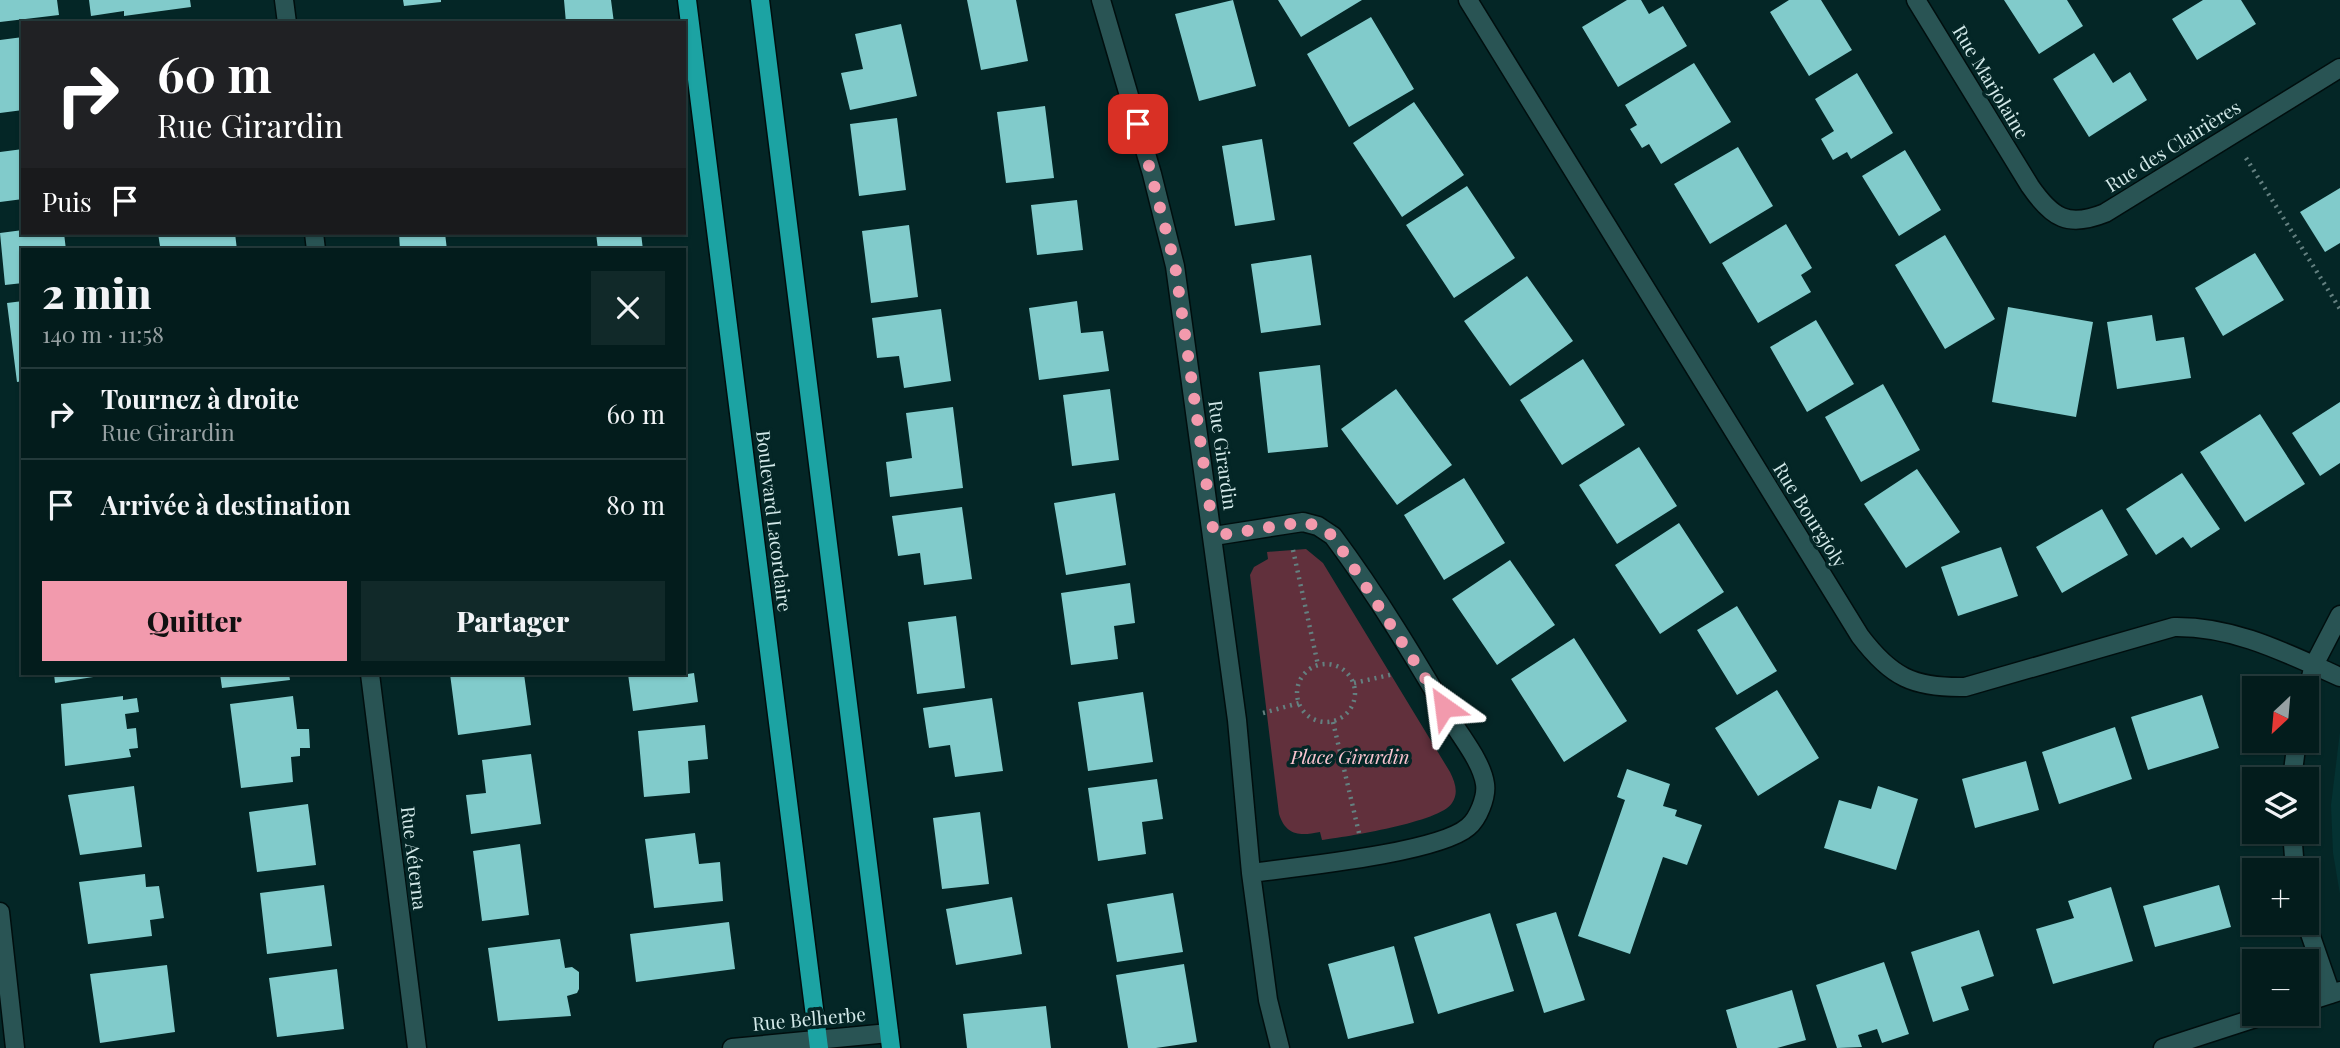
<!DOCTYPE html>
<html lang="fr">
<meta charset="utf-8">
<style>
body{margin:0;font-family:"Playfair Display",serif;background:#112929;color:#f1f3f6;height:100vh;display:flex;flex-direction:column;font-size:26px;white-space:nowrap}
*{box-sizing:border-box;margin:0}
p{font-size:23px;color:#97a1a3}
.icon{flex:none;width:38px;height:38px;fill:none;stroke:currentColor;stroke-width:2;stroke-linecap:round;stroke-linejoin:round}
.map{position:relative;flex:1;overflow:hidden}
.details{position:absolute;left:21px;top:248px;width:665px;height:427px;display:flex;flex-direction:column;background:#031c1c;border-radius:0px;box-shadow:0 2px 5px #0004,0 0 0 2px #243a3b}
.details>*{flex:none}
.top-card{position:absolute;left:21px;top:21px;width:665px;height:214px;border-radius:0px;box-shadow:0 2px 5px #0004,0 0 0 2px #243a3b;background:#202124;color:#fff;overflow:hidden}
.needle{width:46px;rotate:206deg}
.controls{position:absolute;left:2242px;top:676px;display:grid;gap:14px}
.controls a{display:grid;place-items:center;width:77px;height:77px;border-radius:0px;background:#031c1c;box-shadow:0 2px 5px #0004,0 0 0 2px #243a3b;font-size:35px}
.pin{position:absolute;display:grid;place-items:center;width:60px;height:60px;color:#fff;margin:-30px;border-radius:14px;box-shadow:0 4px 10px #0006}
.me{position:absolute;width:77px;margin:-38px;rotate:329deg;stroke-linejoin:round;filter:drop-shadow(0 0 5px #0008)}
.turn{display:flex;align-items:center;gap:24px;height:147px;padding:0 21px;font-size:32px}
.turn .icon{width:91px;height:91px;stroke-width:2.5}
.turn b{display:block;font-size:49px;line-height:60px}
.then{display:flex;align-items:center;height:66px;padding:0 21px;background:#0003;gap:14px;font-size:26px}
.round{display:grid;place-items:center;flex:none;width:74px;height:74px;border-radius:0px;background:#112929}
.headline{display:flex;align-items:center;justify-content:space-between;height:119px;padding:0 21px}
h1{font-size:42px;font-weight:800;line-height:52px}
.primary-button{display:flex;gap:14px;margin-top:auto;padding:14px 21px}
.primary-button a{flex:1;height:80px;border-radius:0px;background:#f29aad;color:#111;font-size:28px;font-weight:800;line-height:80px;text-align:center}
.primary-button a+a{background:#112929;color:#f1f3f6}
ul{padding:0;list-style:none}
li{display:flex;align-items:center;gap:21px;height:91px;padding:0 21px;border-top:2px solid #243a3b}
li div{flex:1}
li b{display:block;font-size:26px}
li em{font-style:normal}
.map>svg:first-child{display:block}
</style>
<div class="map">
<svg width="2340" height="1048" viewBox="0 0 2340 1048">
<rect width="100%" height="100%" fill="#042626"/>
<path fill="#043232" d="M2340,732v162l-7,-41 -2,-48z"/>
<path fill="#61303c" d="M1306,549l17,14 127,209c5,10 9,21 2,31 -11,19 -107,34 -130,37l-2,-8c-20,4 -34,4 -41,-18l-29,-239 4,-8 14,-8 -1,-7z"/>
<path fill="#81cbcb" d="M0,0h57l2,15 -59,7z
M89,0h101l1,7 -67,9v-5l-33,5z
M403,0h38v2l-37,4z
M564,0h47l3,23h-48z
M967,0h49l12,61 -47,9z
M1233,0l23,86 -57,15 -24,-87z
M1278,0h84l-61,37z
M1627,0h14l8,14 14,-8 24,40 -69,41 -36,-60z
M1789,0h32l31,50 -43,26 -39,-64z
M2004,0h63l16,26 -44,28z
M2203,0h38l15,24 -59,36 -25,-41z
M1371,17l43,72 -65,38 -42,-73z
M901,24l16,72 -67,14 -9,-37 22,-4 -8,-35z
M23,37v73l-23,3v-73z
M2094,53l19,30 17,-11 17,28 -58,37 -36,-58z
M1694,63l37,59 -70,42 -12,-20 -7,4 -12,-19 7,-4 -12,-20z
M1857,73l36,60 -42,26 -4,-7 -14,8 -12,-21 13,-8 -19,-32z
M1414,102l50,73 -62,42 -49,-74z
M1045,106l9,72 -48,5 -9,-71z
M897,118l9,72 -47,6 -9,-72z
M1262,139l13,81 -40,6 -13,-80z
M1738,147l35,59 -63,38 -36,-60z
M23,149v50l-23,3v-50z
M1905,150l36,60 -42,26 -37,-60z
M1467,186l48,72 -61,40 -48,-73z
M2340,188v55l-15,9 -25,-40z
M1077,200l6,50 -46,5 -6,-50z
M1786,224l26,44 -11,7 10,17 -53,31 -36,-60z
M909,225l9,72 -47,6 -9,-72z
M23,230v3h41l2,17h-43v33l-18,2 -5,-52z
M158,233h77l2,17h-81l4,-4z
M399,233h46l2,17h-47z
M596,233h45l2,17h-45z
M1945,235l50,84 -50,30 -50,-84z
M2255,253l29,47 -61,36 -28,-48z
M1311,255l10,70 -60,8 -10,-69z
M1527,276l46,65 -63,45 -46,-65z
M23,301v80l-6,1 -10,-79z
M1077,301l4,32 22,-2 6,40 -70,9 -10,-72z
M2008,307l85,15 -17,95 -84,-15z
M941,309l10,72 -47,7 -5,-32 -22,2 -5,-40z
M2152,315l4,26 28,-4 7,41 -74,11 -10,-67z
M1816,320l38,64 -47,28 -37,-65z
M1583,359l42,66 -63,40 -42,-65z
M1320,365l8,82 -60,6 -9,-81z
M1883,384l37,66 -59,32 -36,-65z
M1110,389l9,71 -47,6 -9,-71z
M1396,389l56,76 -55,40 -56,-76z
M2340,402v61l-20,13 -28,-43z
M953,407l10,81 -73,9 -4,-35 26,-4 -6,-45z
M2260,414l45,70 -60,38 -45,-70z
M1639,447l38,59 -60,38 -38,-59z
M1917,469l43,63 -54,36 -42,-64z
M2182,473l38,56 -29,19 -8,-11 -27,18 -30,-46z
M1464,478l41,65 -61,37 -40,-65z
M1115,493l11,72 -60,10 -12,-72z
M962,507l10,72 -48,6 -4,-32 -22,3 -6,-40z
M2102,509l26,46 -66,38 -26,-46z
M1679,523l45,69 -64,42 -45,-69z
M2001,547l17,49 -60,20 -17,-49z
M1510,560l45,65 -58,40 -45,-66z
M1130,583l5,40 -21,3 4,33 -47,6 -10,-72z
M1737,606l40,65 -40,24 -40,-65z
M956,616l9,72 -48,6 -9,-72z
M1574,638l53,83 -63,41 -53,-83z
M694,673l4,29 -65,9 -5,-37 47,2z
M54,674h52v1l-51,8z
M220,674h69l1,6 -68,8z
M450,674h74l7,51 -73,10z
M1777,690l42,68 -61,38 -43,-68z
M1143,692l10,70 -65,9 -10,-69z
M2202,695l17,53 -71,22 -17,-53z
M123,696v4l14,-2 2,14 -14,2 2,15 9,-1 2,20 -9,1 2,8 -66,9 -4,-62z
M293,696l4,33h12l1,19h-10v8l-9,1 2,25 -52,6 -11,-84z
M992,698l11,73 -48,6 -5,-32 -21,3 -6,-40z
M705,725l3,34 -20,2 2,32 -46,4 -6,-66z
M2115,727l17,52 -73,25 -17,-52z
M531,754l10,70 -70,10 -5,-39 20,-2 -4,-33z
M2026,761l13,49 -64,18 -13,-49z
M1627,769l43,15 -7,22 14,4 -2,6 27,9 -15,40 -24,-8 -33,97 -52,-18 47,-136 -8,-3z
M1157,779l6,40 -21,3 4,32 -48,7 -10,-73z
M134,786l8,61 -62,8 -12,-60z
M1878,786l40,13 -22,71 -72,-22 15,-48 32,9z
M308,804l8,61 -59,7 -8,-60z
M980,812l9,72 -47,5 -9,-71z
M695,833l4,31 21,-2 3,39 -69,7 -9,-69z
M520,844l9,71 -47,6 -9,-70z
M145,874l1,13 13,-1 5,32 -14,2 2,16 -64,8 -9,-62z
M324,885l8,61 -65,8 -7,-61z
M2219,885l12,42 -76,20 -12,-41z
M2111,887l22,74 -80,23 -17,-55 38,-11 -6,-17z
M1173,893l10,59 -66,10 -10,-58z
M1012,897l10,57 -66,11 -10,-56z
M1556,912l29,88 -41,13 -28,-89z
M1490,913l24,78 -76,23 -24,-77z
M729,922l6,47 -99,13 -6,-48z
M1979,930l15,46 -33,11 8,23 -36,12 -22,-70z
M560,939l5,29 7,-1 7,5v17l-2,4 -10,3 4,20 -73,5 -10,-73z
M1394,946l20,77 -66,16 -20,-75z
M1884,962l25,72 -27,9 -5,-14 -19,6 4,12 -25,1 -21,-63z
M1184,964l13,78 -41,6h-28l-12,-73z
M167,965l8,67 -75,11 -10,-69z
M337,969l7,60 -67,8 -8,-59z
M1792,990l14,50 -29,8h-40l-11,-38z
M1046,1006l5,42h-84l-4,-34z"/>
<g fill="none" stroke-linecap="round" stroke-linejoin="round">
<defs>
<path id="minor" d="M284,0l3,23
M1101,0l51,174 23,92 62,454 14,153 17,127 12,48
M1468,0l392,636c31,41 53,52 105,51l209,-60c60,-1 112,26 166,50
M1916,0l114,186c22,32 38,42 75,27l235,-145
M314,233l2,17
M1214,536l89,-14 15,4 15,10c44,59 83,124 120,187 11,18 29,40 32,61 2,13 -7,35 -17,43 -30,26 -172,40 -217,46
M370,674l47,374
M2306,697l8,-32 26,-50
M2292,779l5,-39
M2292,831l3,39
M0,912l15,136
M2306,922l25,72
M2306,1002l34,-11
M732,1048l157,-15
M2163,1048l108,-35"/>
<path id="major" d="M687,0l132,1048
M760,0l131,1048"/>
</defs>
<use href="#minor" stroke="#000e0e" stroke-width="21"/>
<use href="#major" stroke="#000e0e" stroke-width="21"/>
<path stroke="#648080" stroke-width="4.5" stroke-dasharray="2 5" stroke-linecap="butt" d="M2246,158l94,151
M1293,550l25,115
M1297 693a29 29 0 1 1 58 0a29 29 0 1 1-58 0Z
M1354,683l40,-9
M1263,713l36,-10
M1333,722l26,111"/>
<use href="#minor" stroke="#295454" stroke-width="18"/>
<use href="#major" stroke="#1ca3a3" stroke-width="18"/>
</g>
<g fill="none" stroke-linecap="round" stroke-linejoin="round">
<path stroke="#f29aad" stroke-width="12" stroke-dasharray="0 21.6" d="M1138,124l37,141 39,271 89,-14 15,4 15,10 111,171"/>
</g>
<g text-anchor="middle" stroke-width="7" stroke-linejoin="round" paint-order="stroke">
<g font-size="19" fill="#d3e9e9" stroke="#042626">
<text transform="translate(1991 82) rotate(59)" y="7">Rue Marjolaine</text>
<text transform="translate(2173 146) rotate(-32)" y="7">Rue des Clairières</text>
<text transform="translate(1223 455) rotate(82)" y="7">Rue Girardin</text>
<text transform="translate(1810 515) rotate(58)" y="7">Rue Bourgjoly</text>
<text transform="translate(774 521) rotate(83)" y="7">Boulevard Lacordaire</text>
<text transform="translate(414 858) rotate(83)" y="7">Rue Aéterna</text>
<text transform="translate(809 1019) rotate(-5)" y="7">Rue Belherbe</text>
</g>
<g font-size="19" font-style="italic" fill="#fcc6d1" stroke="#042626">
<text x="1350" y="764">Place Girardin</text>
</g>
</g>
</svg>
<div class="controls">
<a><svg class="needle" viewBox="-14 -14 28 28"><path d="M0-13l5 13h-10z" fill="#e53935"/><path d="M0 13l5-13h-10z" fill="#97a1a3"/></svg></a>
<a><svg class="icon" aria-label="layers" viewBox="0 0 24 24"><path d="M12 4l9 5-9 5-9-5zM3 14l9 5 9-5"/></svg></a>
<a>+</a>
<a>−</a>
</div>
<div class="pin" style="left:1138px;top:124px;background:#d93025"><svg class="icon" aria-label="arrive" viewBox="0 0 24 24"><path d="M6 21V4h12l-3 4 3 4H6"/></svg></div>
<svg class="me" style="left:1444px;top:707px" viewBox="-20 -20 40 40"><path d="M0-17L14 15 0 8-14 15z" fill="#f29aad" stroke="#fff" stroke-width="4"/></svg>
<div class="top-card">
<div class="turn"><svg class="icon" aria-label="right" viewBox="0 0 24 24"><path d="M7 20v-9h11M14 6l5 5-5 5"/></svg><div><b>60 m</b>Rue Girardin</div></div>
<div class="then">Puis<svg class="icon" aria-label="arrive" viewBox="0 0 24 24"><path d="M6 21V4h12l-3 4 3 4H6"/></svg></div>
</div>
<section class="details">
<div class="headline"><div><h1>2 min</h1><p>140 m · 11:58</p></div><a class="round"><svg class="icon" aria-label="close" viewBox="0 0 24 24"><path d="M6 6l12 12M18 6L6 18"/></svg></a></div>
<ul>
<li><svg class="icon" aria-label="right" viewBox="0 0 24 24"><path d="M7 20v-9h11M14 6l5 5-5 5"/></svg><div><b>Tournez à droite</b><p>Rue Girardin</p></div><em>60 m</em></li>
<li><svg class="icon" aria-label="arrive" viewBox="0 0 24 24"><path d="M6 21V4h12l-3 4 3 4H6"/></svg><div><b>Arrivée à destination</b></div><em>80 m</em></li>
</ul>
<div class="primary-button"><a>Quitter</a><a>Partager</a></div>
</section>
</div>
